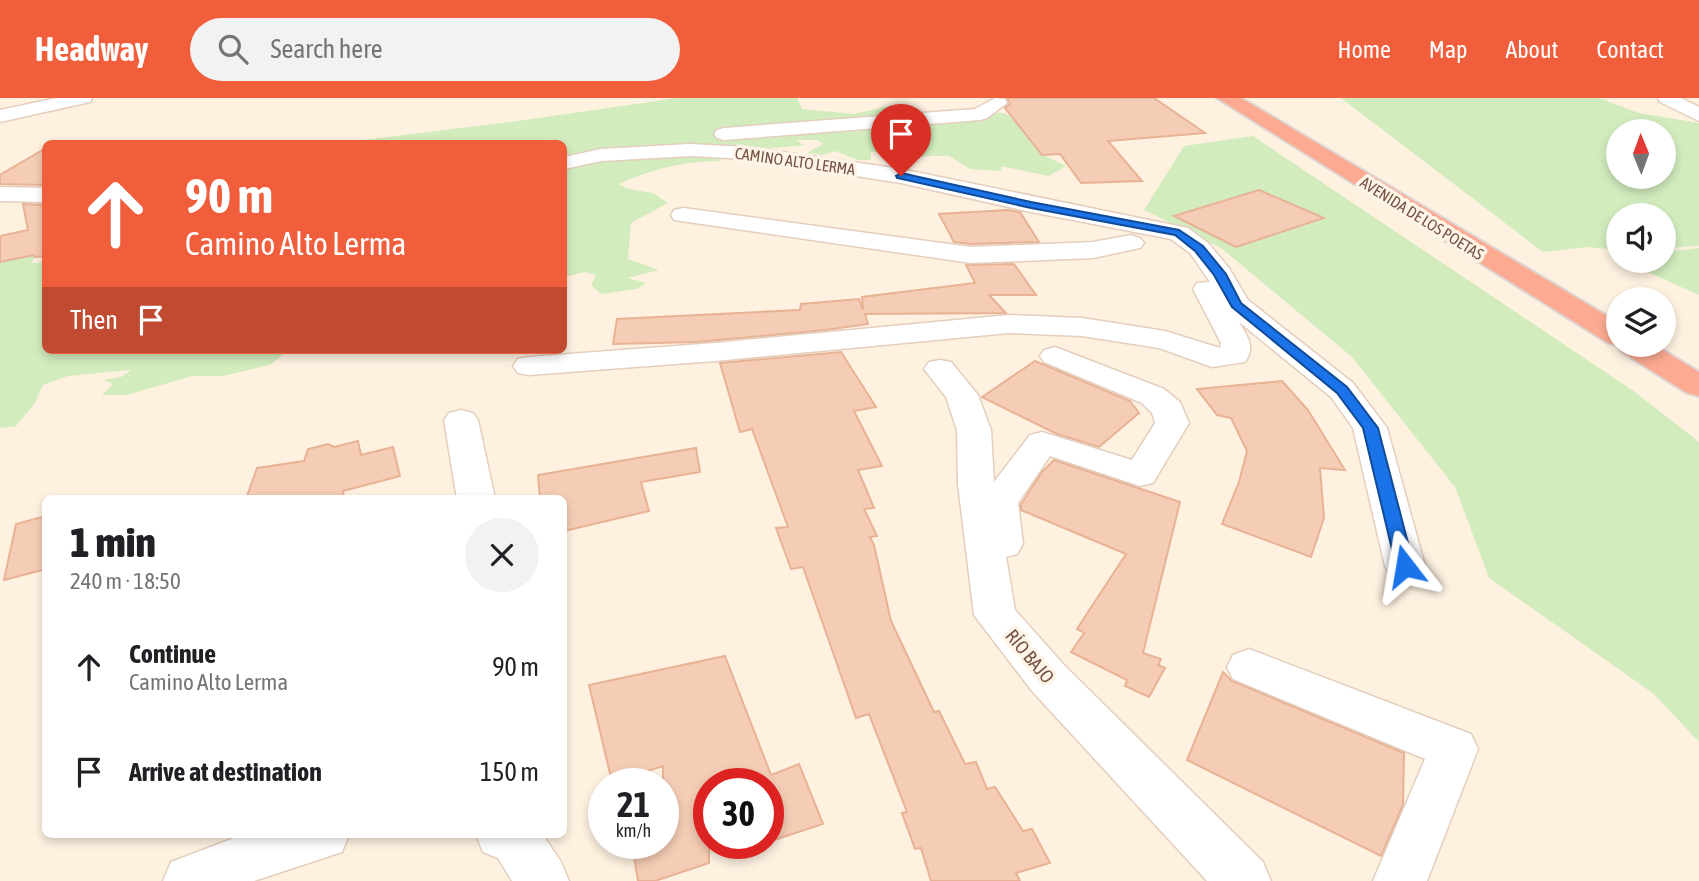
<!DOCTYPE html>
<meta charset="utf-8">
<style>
body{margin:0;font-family:"Asap Condensed",sans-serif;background:#f2f2f2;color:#202124;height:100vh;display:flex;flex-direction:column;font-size:26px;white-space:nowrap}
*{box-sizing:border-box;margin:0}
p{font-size:23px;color:#757577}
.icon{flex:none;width:38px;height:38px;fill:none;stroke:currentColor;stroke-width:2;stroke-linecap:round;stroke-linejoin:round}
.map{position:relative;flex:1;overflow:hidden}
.sheet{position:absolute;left:42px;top:397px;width:525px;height:343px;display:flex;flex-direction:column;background:#fff;border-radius:10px;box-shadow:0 4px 10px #0003}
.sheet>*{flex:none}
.top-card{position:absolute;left:42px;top:42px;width:525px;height:214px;border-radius:10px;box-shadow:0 4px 10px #0003;background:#f05e3c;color:#fff;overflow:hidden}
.needle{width:46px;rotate:359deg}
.fabs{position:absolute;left:1606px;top:21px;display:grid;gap:14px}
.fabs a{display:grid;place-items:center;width:70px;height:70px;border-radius:50%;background:#fff;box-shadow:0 4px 10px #0003;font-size:35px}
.speed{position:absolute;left:588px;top:670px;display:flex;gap:14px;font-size:35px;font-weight:700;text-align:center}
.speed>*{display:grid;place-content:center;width:91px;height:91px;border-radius:50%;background:#fff;box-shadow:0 4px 10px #0003;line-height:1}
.speed small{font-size:18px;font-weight:400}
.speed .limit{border:10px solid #d22;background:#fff;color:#111}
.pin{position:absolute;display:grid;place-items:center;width:60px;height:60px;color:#fff;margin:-72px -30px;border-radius:50% 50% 50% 0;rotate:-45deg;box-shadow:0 0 7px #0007}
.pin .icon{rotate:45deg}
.me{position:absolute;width:77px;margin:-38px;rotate:346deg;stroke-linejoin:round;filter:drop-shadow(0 0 5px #0008)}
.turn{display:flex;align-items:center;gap:24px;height:147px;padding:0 28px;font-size:32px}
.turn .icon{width:91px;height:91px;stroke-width:2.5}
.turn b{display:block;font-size:49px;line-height:60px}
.then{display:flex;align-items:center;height:66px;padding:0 28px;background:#0003;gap:14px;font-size:26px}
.round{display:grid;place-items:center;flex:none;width:74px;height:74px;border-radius:37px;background:#f2f2f2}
.head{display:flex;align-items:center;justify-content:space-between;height:119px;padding:0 28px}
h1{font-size:42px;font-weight:800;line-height:52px}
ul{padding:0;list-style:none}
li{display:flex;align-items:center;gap:21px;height:105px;padding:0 28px}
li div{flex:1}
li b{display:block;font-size:26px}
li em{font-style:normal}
header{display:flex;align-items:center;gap:42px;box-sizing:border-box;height:98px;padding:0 35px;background:#f05e3c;color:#fff}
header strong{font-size:33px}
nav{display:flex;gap:38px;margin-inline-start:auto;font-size:24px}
.search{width:490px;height:63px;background:#f2f2f2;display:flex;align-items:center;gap:18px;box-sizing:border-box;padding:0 24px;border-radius:38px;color:#757577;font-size:26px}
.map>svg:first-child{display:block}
</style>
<header>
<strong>Headway</strong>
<div class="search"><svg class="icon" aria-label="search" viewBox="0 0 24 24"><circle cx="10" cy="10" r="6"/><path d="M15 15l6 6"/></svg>Search here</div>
<nav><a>Home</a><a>Map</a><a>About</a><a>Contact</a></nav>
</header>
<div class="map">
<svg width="1699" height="783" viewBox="0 0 1699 783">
<rect width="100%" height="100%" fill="#fef1e0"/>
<path fill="#d2ecbe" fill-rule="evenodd" d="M677,0h120l5,11 52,5 39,-9 8,2 -31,13 111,-8 23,1 10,5 29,37 23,11 -17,10 -48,-10 1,5 -32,-2 -21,-13h-25l-25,10 -10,-5 13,-6 -31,-3v8h-13l-23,-9 -11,4 -17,-2 16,-9 -6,-4h-21l8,5c-23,4 -68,1 -85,16 -35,0 -70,9 -100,23l9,5 25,4 15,10 -37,20 -3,36 31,11 -31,8 18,5 -9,6 -36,5 -10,-9 5,-10 -11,-3 -21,5v-133h-235l189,-23z
M1341,0h258l40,15 60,10v123l-35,2v-33h-45v35l-32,-3 -44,5zM1664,33v46h-45v-46z
M1253,38l382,256 64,50v300l-45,-48 -165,-116 -34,-91 -103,-130 -131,-109 -77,-38 40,-64z
M1699,150v47l-76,-34h41v-9z
M36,155l-4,10 13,-1 1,88h243l-19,15 -47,11h-31l-65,19h-25l11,-11 -9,-4 17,-3 10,-7 -63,6 -25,9 -8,18 -19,23 -16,2v-171z"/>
<path fill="#f5ccb5" stroke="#e8b295" stroke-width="2" d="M1007,0h147l51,35 -97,8 34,40 -61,2 -21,-29 -18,1 -37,-47 5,-4z
M46,50v37l-46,-1v-9z
M1259,92l65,28 -88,29 -62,-31z
M23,106l23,1v51l-12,1v-2l-34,7v-26l28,-6z
M1008,112l12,2 19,30 -68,2 -17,-2 -15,-28z
M1014,166l22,31h-47l17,18 -141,1 3,10 -42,6 -129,12 -84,2 4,-25 183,-9 1,-6 58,-5 4,11 -1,-13 113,-14 -9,-18z
M841,254l35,55 -22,4 28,55 -24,4 16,38 -10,1 13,27 -7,1 4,8 17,76 43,91 5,-1 26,53 11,-2 11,27 8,-2 28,44 9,-2 18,34 -34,10 4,8h-89l-10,-33 -6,1 -13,-36 5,-1 -38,-98 -13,4 -53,-151 -12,2 -15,-41 12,-1 -36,-98 -12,3 -20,-69z
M1035,263l95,40 9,12 -40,34 -42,-13 -75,-37z
M1282,283l26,29 37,60 -25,-2 4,50 -13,39 -89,-33 17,-42 8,-31 -16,-33 -14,-3 -20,-26z
M358,343l3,14 32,-8 7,29 -57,15 1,8h-98l11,-31 47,-7 4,-12 20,-5 6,3z
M696,350l4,24 -59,10 8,29 -85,20v-32h-24l-2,-24z
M1054,362l126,42 -37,151 18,6 -3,6 7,3 -16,29 -24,-11 2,-6 -56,-28 13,-19 -7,-4 49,-75 -105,-44v-6l21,-32z
M46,418v53l-42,11 12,-56z
M725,558l46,119 28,-11 24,60 -55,18v-58h-59v79l-54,18h-17l-6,-37h31v-78l-51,16 -23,-97z
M1223,574l9,9 172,72 -1,52 -22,51 -194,-96z"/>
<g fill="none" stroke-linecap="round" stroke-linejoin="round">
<defs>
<path id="minor" d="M57,0h35l-2,4 -90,20v-12z
M995,0l10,1 2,4 -20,15 -7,2 -256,20 -7,-2 -3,-4 3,-4 7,-2 251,-19z
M1658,0h23l18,9v14l-39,-19z
M690,46l58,3 153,22 287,59 20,15 21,25 19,32 105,83 34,45 38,138 -6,10 -14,4 -14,-4 -6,-10 -32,-138 -22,-31 -92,-75c8,14 17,25 6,40l-33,5 -53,-19 -77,-12 -73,-3 -294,28 -186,14 -11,-2 -5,-7 5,-7 11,-2 186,-14 294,-28 73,3 83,13 55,17 1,-5 -28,-54 4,-6 13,-1 -20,-29 -19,-14 -140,-27 -130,-29 -153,-24 -58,-3 -89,5 -37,8v-12l37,-8z
M0,89l46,1v14l-46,-1z
M683,110l288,39 122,-5 38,-7 9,3 4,5 -4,5 -47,10 -122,5 -297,-43 -3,-5 3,-5z
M1055,249l109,42 16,13 9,21 -36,60 -13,3 -90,-30 -32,47 5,41 -6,10 -11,3 9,53 49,55 199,197 8,19h-64l-175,-190 -58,-76 -16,-131 -1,-54 -11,-33 -22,-28 5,-7 11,-2 11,2 27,33 13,35 3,52 36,-47 12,-3 90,28 23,-37 -3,-10 -10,-10 -98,-41 -4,-6 4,-6z
M461,312l12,3 5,7 17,79h-38l-13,-79 5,-7z
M1249,551l222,85 7,15 -51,132h-54l52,-122 -192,-80 -6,-12 6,-12z
M242,737h107l-7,17 -88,29h-91l8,-19z
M476,737h67l18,27 8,19h-57l-14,-23 -15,-6z"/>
<path id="motorway" d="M1217,0h24l378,225v22h36l44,27v24l-12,-3 -65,-41 -5,-7 -9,-2z"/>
</defs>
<use href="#minor" stroke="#e4cebe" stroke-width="3"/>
<use href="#motorway" stroke="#ded6d3" stroke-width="4"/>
<use href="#minor" fill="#fff" fill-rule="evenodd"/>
<use href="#motorway" fill="#fcaa92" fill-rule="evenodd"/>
</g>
<path fill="#1a73e8" stroke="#114b97" stroke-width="2" d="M901,75l130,29 148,28 24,16 23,28 15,29 106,84 31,41 36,138 -3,5h-12l-3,-5 -33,-138 -26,-35 -105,-86 -18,-32 -19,-24 -20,-16 -144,-27 -134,-30 -1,-2z"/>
<g text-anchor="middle" stroke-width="7" stroke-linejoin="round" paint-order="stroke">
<g font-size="16" fill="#765546" stroke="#fff5e7">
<text transform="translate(795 63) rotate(8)" y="6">CAMINO ALTO LERMA</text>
<text transform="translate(1422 120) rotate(32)" y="6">AVENIDA DE LOS POETAS</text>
</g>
<g font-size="19" fill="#765546" stroke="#fff5e7">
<text transform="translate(1030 558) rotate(50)" y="7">RÍO BAJO</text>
</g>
</g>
</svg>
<div class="fabs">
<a><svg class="needle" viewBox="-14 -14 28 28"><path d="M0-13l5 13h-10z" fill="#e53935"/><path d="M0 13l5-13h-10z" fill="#757577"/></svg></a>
<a><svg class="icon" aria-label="sound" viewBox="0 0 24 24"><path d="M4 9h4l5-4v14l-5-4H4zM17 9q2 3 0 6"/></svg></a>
<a><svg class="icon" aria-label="layers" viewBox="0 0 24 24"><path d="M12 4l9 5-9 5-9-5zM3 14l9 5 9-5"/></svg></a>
</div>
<div class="speed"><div>21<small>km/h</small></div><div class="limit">30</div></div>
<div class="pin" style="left:901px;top:78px;background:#d93025"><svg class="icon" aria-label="arrive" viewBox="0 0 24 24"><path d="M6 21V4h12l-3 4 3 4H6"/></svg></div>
<svg class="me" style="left:1405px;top:468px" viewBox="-20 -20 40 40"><path d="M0-17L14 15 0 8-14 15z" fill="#1a73e8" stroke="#fff" stroke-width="4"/></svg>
<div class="top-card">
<div class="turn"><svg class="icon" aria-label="ahead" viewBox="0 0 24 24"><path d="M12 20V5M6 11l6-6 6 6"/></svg><div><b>90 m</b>Camino Alto Lerma</div></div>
<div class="then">Then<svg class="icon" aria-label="arrive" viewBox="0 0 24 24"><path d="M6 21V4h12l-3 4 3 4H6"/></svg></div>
</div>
<section class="sheet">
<div class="head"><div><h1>1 min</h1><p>240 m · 18:50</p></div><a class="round"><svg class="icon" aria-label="close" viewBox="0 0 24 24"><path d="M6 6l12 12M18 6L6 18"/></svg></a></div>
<ul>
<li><svg class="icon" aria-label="ahead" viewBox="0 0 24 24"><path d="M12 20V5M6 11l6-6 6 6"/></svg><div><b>Continue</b><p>Camino Alto Lerma</p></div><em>90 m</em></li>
<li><svg class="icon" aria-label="arrive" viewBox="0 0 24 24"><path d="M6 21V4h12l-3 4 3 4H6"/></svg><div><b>Arrive at destination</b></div><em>150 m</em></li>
</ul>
</section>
</div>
